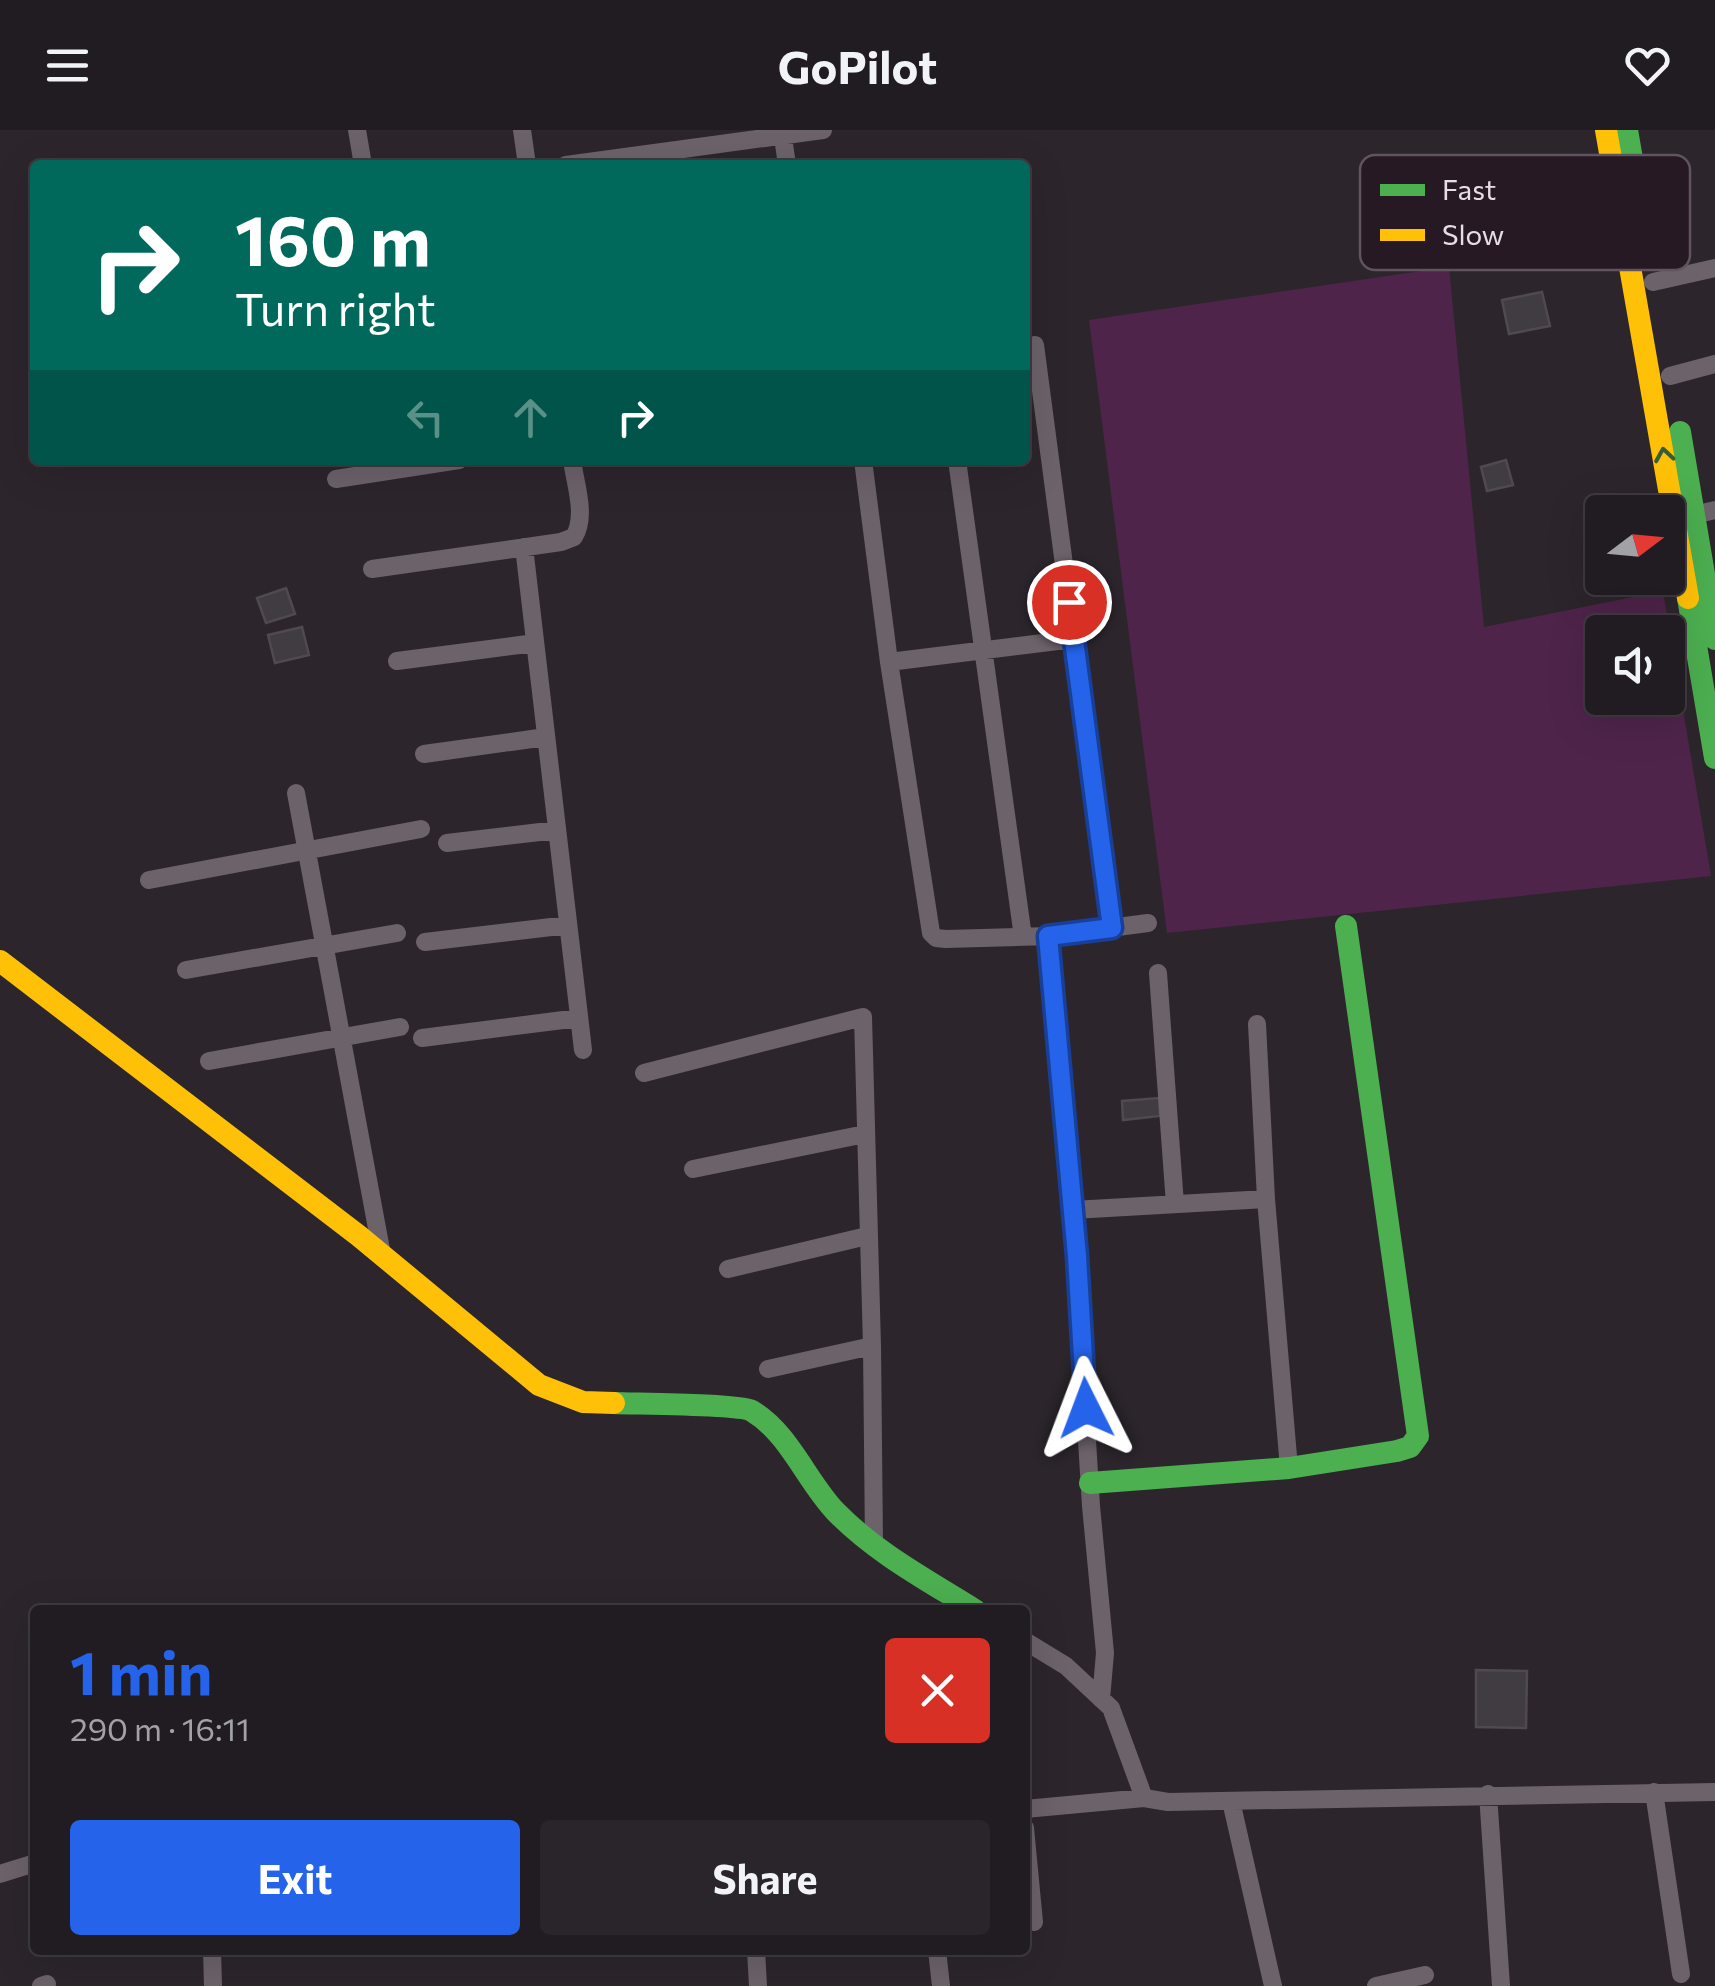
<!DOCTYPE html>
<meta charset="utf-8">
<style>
body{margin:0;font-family:Commissioner,sans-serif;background:#29252a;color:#f1f3f6;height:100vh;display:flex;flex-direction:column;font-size:38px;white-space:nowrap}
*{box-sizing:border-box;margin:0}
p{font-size:32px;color:#a2a1a5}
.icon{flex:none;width:55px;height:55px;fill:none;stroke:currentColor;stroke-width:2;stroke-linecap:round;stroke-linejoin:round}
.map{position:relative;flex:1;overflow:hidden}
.sheet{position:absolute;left:30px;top:1475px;width:1000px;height:350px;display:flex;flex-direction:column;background:#211c21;border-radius:10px;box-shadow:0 10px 40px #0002,0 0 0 2px #3e3a3f}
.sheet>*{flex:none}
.hud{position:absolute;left:30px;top:30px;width:1000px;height:305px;border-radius:10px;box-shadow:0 10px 40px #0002,0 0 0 2px #3e3a3f;background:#00695c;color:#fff;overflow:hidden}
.needle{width:65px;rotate:74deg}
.fabs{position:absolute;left:1585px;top:365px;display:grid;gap:20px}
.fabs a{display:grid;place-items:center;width:100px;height:100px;border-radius:10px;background:#211c21;box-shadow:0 10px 40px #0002,0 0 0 2px #3e3a3f;font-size:50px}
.pin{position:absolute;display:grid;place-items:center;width:85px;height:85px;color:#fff;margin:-42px;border:5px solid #fff;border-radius:50%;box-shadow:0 2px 10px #0007}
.me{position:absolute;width:110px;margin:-55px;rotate:357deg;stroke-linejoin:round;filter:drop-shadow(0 0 8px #0008)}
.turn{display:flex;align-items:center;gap:35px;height:210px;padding:0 40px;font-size:45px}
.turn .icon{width:130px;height:130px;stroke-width:2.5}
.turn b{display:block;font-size:70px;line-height:85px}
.lanes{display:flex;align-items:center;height:95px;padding:0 40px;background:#0003;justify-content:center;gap:50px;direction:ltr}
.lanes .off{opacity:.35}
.round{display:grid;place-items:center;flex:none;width:105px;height:105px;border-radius:10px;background:#29252a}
.head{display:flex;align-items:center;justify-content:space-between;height:170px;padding:0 40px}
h1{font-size:60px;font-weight:700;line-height:75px;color:#2563eb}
.action{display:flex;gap:20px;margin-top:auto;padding:20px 40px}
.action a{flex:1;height:115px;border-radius:10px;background:#2563eb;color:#fff;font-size:40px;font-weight:700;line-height:115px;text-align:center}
.action a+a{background:#29252a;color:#f1f3f6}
header{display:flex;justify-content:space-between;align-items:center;height:130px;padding:0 40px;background:#211c21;font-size:45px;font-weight:700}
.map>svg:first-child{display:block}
</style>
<header><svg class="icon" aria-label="menu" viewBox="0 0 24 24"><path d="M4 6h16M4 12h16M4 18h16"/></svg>GoPilot<svg class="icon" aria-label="heart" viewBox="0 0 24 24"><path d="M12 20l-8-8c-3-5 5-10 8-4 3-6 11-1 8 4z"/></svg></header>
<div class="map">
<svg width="1715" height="1856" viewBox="0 0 1715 1856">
<rect width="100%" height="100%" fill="#2c262c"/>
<path fill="#4f244b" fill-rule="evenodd" d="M1449,137l35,360 179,-36 48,285 -544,57 -78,-613zM1602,502h66v66h-66z"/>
<path fill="#413c41" stroke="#504a50" stroke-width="2.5" d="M1542,162l8,34 -41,8 -7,-34z
M1506,330l7,25 -26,6 -6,-24z
M286,458l9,26 -29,9 -9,-25z
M302,497l7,28 -34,8 -7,-28z
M1159,968l1,18 -37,4 -1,-19z
M1476,1540l51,1 -1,57 -50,-1z"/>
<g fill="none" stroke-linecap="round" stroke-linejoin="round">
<path stroke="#6c626a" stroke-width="18" d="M357,0l6,35
M522,0l5,35
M782,0l5,35
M566,35l257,-35
M1653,152l62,-14
M1035,215l77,583
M1670,246l45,-12
M863,330l26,202 42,271 5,5 10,1 102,-3 100,-13
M957,330l66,477
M336,349l123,-19
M1694,385l21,-5
M524,417l59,503
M372,439l189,-27 13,-5c13,-22 1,-53 -2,-77
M397,531l138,-18
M889,532l185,-23
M424,624l122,-17
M296,663l86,462
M447,713l110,-13
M149,750l272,-51
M1048,806l25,274 18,296 14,147 -4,46
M425,812l143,-17
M186,840l211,-37
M1158,843l17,231
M1257,894l9,175 23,269
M422,908l157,-20
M209,931l191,-34
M644,943l219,-56 9,329 2,197
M693,1039l172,-35
M1073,1080l193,-11
M728,1139l139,-33
M768,1239l104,-23
M1025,1511l41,25 45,42 33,90 24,4 547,-10
M1654,1662l27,182
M1488,1664l13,192
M1231,1671l42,185
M1025,1679l119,-11
M1025,1698l9,94
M0,1744l35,-11
M212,1820l1,36
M756,1820l2,36
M937,1820l4,36
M41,1856l6,-2
M1376,1856l49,-11"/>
<path stroke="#4caf50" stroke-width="22" d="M1627,0l21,122
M1680,302l35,207
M1688,468l27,160
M614,1273c22,1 125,1 138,8 37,22 55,71 84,101 40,41 91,68 139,98
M1090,1353l199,-15 108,-17 13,-4 8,-11 -72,-510"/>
<path stroke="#ffc107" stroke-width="22" d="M1606,0l82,468
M0,831l359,275 180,149 44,17 31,1"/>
</g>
<defs><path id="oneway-chevron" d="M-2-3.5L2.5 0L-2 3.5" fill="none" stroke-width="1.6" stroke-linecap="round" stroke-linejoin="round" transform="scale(2.5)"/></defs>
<use stroke="#375c38" href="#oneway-chevron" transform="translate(1664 325) rotate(-99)"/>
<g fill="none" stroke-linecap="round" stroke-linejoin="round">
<defs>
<path id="route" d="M1069,472l43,326 -64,8 29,320 9,152"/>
</defs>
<use href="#route" stroke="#184099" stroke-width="25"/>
<use href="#route" stroke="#2563eb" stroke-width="18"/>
</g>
<rect x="1360" y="25" width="330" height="115" rx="15" fill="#261924" stroke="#60545e" stroke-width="2.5"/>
<rect x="1380" y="54" width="45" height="12" fill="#4caf50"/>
<rect x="1380" y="99" width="45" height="12" fill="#ffc107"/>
<g font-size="28" fill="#e7dee5">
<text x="1442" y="70">Fast</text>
<text x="1442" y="115">Slow</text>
</g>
</svg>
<div class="fabs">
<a><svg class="needle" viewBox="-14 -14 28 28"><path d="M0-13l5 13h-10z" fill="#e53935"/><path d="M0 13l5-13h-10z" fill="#a2a1a5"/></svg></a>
<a><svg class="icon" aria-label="sound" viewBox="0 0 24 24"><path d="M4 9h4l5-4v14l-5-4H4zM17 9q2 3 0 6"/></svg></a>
</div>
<div class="pin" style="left:1069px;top:472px;background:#d93025"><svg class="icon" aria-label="arrive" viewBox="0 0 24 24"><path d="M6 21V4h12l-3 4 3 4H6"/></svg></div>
<svg class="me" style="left:1086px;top:1278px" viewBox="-20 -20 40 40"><path d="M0-17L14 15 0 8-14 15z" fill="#2563eb" stroke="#fff" stroke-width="4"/></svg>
<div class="hud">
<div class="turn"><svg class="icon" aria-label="right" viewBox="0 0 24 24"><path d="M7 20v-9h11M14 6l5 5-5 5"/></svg><div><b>160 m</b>Turn right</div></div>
<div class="lanes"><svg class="icon off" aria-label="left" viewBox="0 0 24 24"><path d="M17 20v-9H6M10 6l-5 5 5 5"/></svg><svg class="icon off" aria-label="ahead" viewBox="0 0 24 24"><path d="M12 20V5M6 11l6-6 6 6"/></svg><svg class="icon" aria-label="right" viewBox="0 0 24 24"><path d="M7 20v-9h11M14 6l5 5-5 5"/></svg></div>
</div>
<section class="sheet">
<div class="head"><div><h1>1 min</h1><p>290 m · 16:11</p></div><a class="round" style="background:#d93025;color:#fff"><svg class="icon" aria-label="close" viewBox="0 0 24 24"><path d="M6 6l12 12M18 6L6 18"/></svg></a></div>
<div class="action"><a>Exit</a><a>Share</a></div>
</section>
</div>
